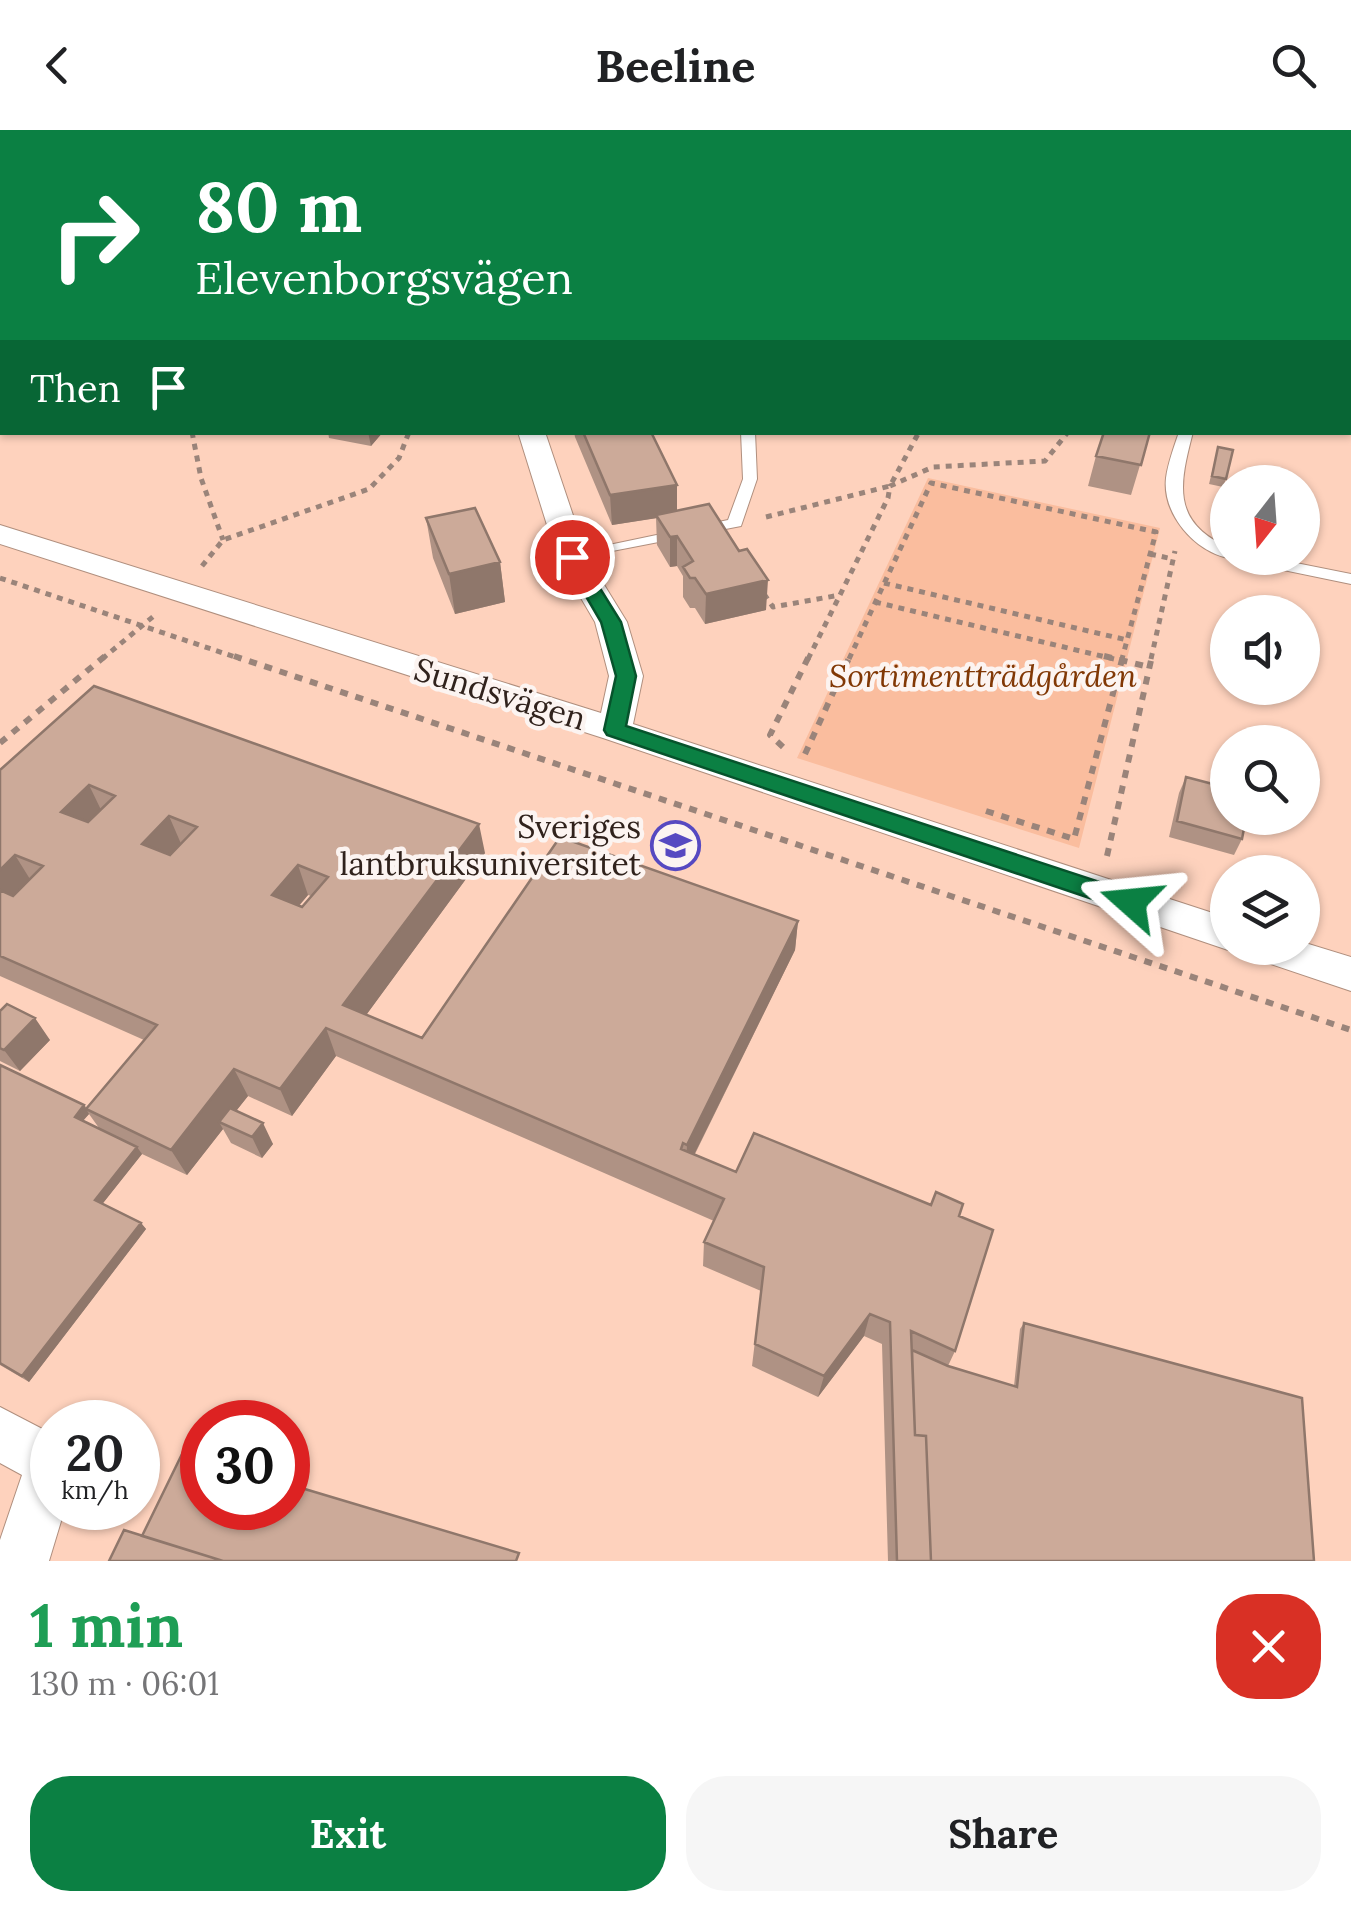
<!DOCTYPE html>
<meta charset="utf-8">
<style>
body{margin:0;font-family:Lora,serif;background:#f6f6f6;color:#202124;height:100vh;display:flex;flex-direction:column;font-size:38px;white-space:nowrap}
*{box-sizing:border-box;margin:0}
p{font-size:32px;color:#757577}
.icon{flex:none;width:55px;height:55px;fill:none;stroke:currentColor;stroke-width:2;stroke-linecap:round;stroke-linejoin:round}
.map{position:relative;height:1431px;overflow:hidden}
.sheet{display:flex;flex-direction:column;background:#fff;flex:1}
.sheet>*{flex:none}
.hud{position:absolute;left:0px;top:0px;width:1352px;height:305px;box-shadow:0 2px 8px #0004;background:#0b8043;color:#fff;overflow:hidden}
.needle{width:65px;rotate:197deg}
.tools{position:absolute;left:1210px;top:335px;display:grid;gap:20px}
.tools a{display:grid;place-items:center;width:110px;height:110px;border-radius:50%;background:#fff;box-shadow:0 2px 8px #0004;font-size:50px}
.speed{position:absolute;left:30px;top:1270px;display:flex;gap:20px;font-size:50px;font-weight:700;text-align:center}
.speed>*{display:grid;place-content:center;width:130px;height:130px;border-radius:50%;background:#fff;box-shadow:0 2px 8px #0004;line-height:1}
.speed small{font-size:25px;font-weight:400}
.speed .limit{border:15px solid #d22;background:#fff;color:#111}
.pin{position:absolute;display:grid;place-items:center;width:85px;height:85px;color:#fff;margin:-42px;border:5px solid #fff;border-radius:50%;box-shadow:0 2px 10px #0007}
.me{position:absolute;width:110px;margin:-55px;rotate:288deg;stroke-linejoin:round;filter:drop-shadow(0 0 8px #0008)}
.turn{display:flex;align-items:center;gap:35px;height:210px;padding:0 30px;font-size:45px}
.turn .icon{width:130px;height:130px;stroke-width:2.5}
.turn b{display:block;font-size:70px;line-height:85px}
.then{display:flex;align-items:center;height:95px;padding:0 30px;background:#0003;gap:20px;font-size:38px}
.round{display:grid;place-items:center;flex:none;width:105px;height:105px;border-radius:40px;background:#f6f6f6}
.overview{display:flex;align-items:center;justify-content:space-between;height:170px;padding:0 30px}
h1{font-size:60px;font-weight:700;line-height:75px;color:#1e9e55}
.action{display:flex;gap:20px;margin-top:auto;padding:20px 30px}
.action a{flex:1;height:115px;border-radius:40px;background:#0b8043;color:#fff;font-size:40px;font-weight:700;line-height:115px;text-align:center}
.action a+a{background:#f6f6f6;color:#202124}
header{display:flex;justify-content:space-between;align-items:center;height:130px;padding:0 30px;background:#fff;font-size:45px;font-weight:700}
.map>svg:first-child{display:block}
</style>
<header><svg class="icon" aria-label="back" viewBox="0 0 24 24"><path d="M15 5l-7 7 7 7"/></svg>Beeline<svg class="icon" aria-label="search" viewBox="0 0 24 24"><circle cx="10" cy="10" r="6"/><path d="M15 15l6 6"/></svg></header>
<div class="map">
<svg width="1351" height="1431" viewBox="0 0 1351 1431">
<rect width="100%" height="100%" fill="#ffe2d3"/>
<path fill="#fed2bd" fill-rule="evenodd" d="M0,0l324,2h-322v300h1348l1,-121v1250h-1351zM1228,352h74v76h-74zM1228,482h74v76h-74zM1228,612h74v76h-74zM1228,742h74v76h-74zM52,1292h86v86h-86zM202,1292h86v86h-86z"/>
<path fill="#fabd9e" d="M323,0h1028v181l-1,-179z
M928,348l232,50 -81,320 -282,-90z"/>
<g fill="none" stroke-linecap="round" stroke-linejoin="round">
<defs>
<path id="service" d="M741,302h14l2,47 -16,47 -175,34v-6l162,-34 15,-41z
M1179,302h14c-13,50 -23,90 35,115l1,11c-34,-6 -67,-44 -63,-80 2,-15 8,-31 13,-46z
M1242,428h29l80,16v10l-101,-21z"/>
<path id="minor" d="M247,0h64l2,2h-67z
M2,12v12l-2,1v-12z
M518,302h27l42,125 40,65 16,54 -10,48 595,194v30h7l-7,2 -625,-212 -603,-194v-19l601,188 8,-37 -14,-54 -38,-65z
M1302,812l49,15v34l-95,-32 -6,-11h52z
M0,1277l52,27v74h13l-16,53h-49v-21l22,-65 -22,-12z"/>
</defs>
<use href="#service" stroke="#b08f7e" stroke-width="2"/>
<use href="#minor" stroke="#b08f7e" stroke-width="2"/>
<path stroke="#9a847a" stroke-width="4" stroke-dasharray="4 4" stroke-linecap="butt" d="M0,153l2,-4"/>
<path stroke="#9a847a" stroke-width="5" stroke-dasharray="6 6" stroke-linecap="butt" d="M192,302l9,46 22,62
M766,387l124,-31 29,-54
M1150,424l23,5
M202,436l21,-26 146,-51 30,-31 10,-26
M0,448l241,81
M884,453l243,57
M764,464l9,13 67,-12 48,-97 2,-12 43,-19 112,-6 23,-29
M875,472l239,57
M102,529l53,-44
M808,529l32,-64
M849,529l82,-176 225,49 -34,127
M1151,529l24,-108"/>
<path stroke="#9a847a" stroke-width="6" stroke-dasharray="8 8" stroke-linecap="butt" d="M234,526l1117,374
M1104,526l45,11
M0,613l105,-87
M783,617l-13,-12 39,-79
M805,624l45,-98
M986,681l88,28 49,-183
M1107,726l45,-200"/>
<use href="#service" fill="#fff" fill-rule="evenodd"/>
<use href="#minor" fill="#fff" fill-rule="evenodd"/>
</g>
<path fill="#af9284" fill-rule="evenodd" d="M328,302h55l-12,14 -42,-8z
M574,302h77l26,79 89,99 -61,14 -10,-16h-5l-7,-11v-21l-6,-10 -7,1 -13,-22 -1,-27 -44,7 -37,-88z
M1150,302l-19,63 -43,-9 8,-30z
M1218,317l8,32 -3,8 -14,-3z
M426,388l74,44 5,40 -50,12 -22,-56z
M0,640l485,83 -119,162 56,23 376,-117 -3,29 -100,204 41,18 223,44 -4,135 -7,15 66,20 6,-57 4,-6 290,238h-426l-6,-217 -18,-8 -46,61 -66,-31 9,-75 -58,-25 1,-24 10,-21 -378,-165 -44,60 -44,-20 -12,15 37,33 -11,14 -31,-15 -8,-14 -36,46 -45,-21 -40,50 39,19 5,6 -117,153 -29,-17v-300l84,40 3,3 57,-68 -144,-64zM308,765l3,1 -9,11 -3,-1zM89,984l10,14 -16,-7z
M1186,647l56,62 -8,16 -65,-18 10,-44z
M0,881l50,29 -30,31 -20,-10z"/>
<path fill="#8f776b" d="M368,302h15l-12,14z
M677,355v30l-65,10 -2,-30z
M677,406v30l-7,1v-30z
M500,432l5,40 -50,12 -6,-40z
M768,450l-2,30 -61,14 1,-30z
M89,655l15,31 -27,26 -16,-30z
M169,686l13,30 -26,27 -14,-29z
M479,694l6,29 -132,180 -10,-28z
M15,725l18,29 -33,23v-37z
M298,735l10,30 -25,29 -11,-29z
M798,791l-3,29 -109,221 1,-26z
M35,888l15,22 -30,31 -16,-21z
M326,898l10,28 -44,60 -12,-27z
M234,939l14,27 -23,29 -6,-3 4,7 -36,46 -16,-25z
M84,975l5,9 -9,10 -5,-7z
M263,993l10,21 -11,14 -10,-21z
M137,1017l5,7 -42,53 -5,-7z
M141,1093l5,6 -117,153 -7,-6z
M870,1184l-6,22 -46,61 6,-21z"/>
<path fill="#ca9" stroke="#8f776b" stroke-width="2.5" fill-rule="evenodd" d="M583,302h68l26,53 -67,10z
M1104,302h46l-9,33 -45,-9z
M1218,317l15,3 -7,29 -14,-3z
M709,374l30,47 8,-2 21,31 -62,14 -11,-16h-5l-7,-11 10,-6 -16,-25 -7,1 -14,-22z
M475,378l25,54 -51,12 -23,-56z
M94,556l385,138 -136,181 79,33 138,-201 238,84 -111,224 -4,-2 -2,6 55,23 18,-39 177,72 5,-13 27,12 -4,12 34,14 -38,121 -44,-20 4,104 11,1 5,125h-34l-7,-239 -20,-8 -46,62 -69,-32 9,-77 -60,-25 20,-43 -398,-171 -46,61 -46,-20 -63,81 -85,-41 71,-84 -157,-69v-66l13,6 30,-30 -28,-11 -15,15v-100zM89,655l26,11 -27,26 -27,-10zM169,686l28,11 -27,28 -28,-11zM298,735l30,12 -26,30 -30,-12z
M1186,647l42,11v30h18l-4,21 -65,-18z
M7,874l28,14 -31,32 -4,-2v-37z
M0,935l84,40 -9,12 62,30 -42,53 46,23 -119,153 -22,-13z
M230,978l33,15 -11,14 -33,-15z
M1024,1193l278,75 12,163h-383l-5,-125 -11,-1 -3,-85 36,16 69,21z
M183,1322l19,6v50h86v-24l231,69 -3,8h-293l-81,-25z
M124,1400l99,31h-114z"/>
<path fill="#0b8043" stroke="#07532c" stroke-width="2.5" d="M572,421l6,2 43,69 15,54 -10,50 513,169 4,7 -4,7h-17l-515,-174 -3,-5 12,-54 -15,-54 -38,-65z"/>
<defs>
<symbol id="university-ring" viewBox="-11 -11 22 22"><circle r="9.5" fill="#fcf4f1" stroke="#5649c1" stroke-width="1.5"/><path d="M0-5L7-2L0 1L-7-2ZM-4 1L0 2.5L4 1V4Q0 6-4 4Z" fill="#5649c1"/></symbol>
</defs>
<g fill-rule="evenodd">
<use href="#university-ring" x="648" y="688" width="55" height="55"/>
</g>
<g text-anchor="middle" stroke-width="9" stroke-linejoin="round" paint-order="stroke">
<g font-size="32" font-style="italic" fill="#813805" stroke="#fcf4f1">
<text x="983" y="557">Sortimentträdgården</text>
</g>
<g font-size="32" fill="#30221c" stroke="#fcf4f1">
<text transform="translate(500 564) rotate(17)" y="11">Sundsvägen</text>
</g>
<g font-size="32" fill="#30221c" stroke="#fcf4f1" text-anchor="end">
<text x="641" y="708">Sveriges<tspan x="641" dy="37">lantbruksuniversitet</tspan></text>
</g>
</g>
</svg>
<div class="tools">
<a><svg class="needle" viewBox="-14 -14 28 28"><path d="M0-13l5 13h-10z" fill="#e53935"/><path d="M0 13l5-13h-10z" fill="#757577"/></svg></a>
<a><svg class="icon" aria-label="sound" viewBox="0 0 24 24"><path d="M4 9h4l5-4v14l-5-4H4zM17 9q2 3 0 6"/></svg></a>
<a><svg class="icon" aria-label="search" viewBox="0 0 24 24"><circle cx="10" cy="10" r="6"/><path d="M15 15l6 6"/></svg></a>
<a><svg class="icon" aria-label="layers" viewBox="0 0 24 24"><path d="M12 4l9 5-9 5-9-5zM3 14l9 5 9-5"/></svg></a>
</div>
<div class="speed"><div>20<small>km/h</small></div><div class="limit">30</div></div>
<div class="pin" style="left:572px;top:427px;background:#d93025"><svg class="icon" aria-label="arrive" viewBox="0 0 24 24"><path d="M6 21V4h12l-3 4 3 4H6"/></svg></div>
<svg class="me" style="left:1131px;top:772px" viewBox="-20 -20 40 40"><path d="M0-17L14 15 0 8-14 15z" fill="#0b8043" stroke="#fff" stroke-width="4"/></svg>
<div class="hud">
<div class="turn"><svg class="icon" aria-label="right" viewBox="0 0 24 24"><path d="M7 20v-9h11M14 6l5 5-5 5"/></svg><div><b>80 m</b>Elevenborgsvägen</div></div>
<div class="then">Then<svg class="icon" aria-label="arrive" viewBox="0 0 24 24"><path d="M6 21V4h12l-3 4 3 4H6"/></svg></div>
</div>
</div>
<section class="sheet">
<div class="overview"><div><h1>1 min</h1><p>130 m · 06:01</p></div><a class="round" style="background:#d93025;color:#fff"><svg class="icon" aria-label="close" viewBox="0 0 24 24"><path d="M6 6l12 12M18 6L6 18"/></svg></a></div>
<div class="action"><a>Exit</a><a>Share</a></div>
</section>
